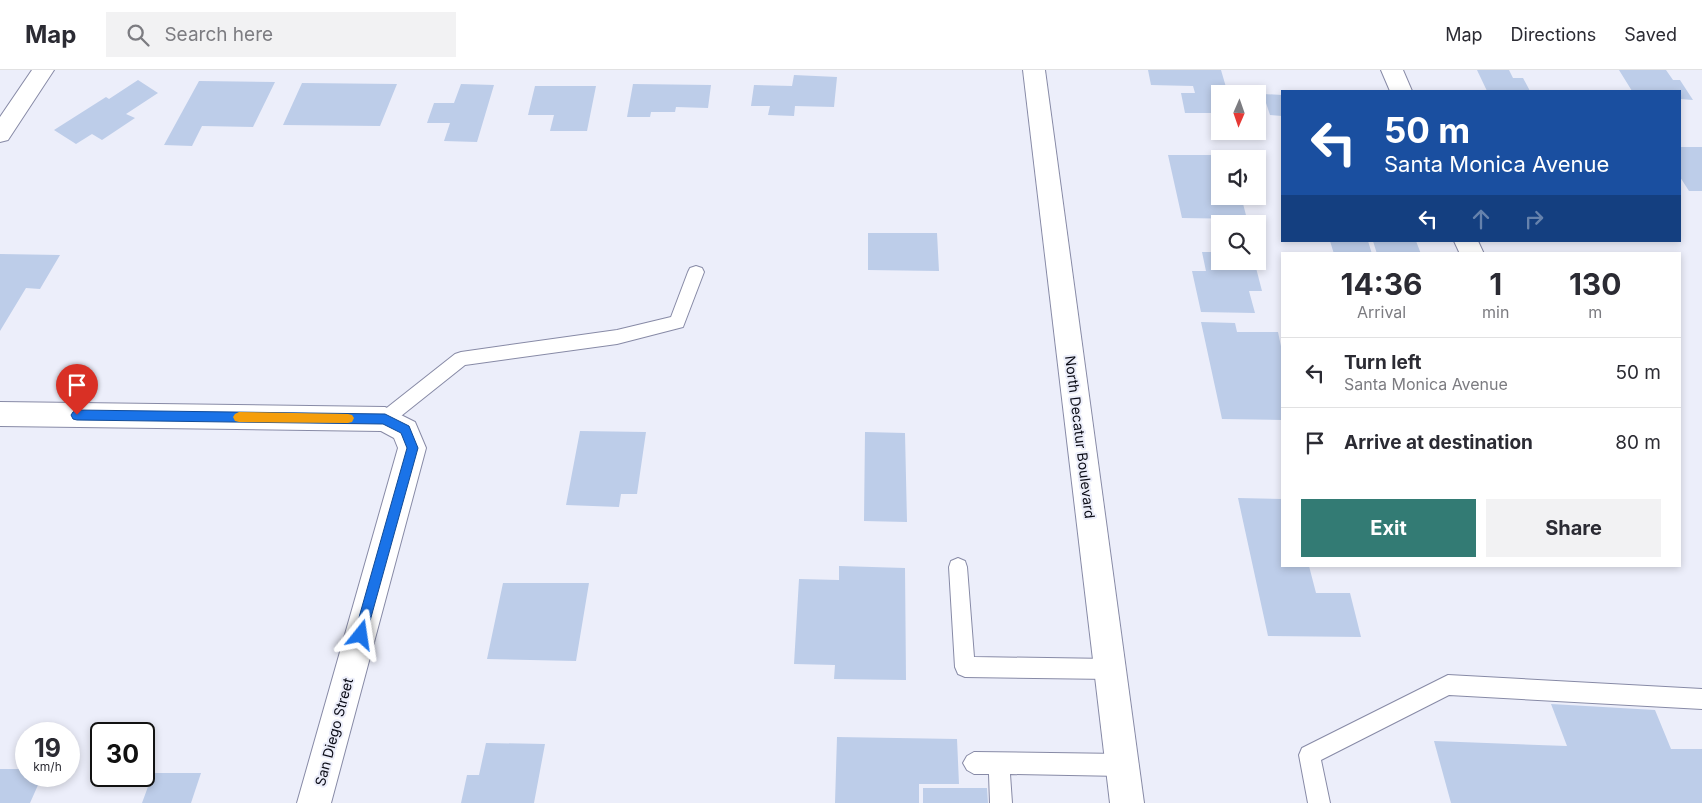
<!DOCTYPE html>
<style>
body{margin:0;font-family:Inter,sans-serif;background:#f2f2f3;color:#2b2b33;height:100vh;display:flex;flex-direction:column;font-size:19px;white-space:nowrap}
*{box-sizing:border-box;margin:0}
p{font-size:16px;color:#7c7c81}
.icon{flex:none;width:28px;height:28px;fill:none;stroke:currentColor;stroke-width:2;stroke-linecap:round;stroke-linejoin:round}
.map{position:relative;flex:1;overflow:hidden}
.drawer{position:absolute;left:1281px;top:182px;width:400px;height:315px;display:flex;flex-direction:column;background:#fff;border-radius:0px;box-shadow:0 2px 8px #0003}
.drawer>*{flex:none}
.banner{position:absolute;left:1281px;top:20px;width:400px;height:152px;border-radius:0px;box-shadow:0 2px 8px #0003;background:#1a4fa0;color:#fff;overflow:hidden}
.needle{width:32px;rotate:182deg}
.controls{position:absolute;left:1211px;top:15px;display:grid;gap:10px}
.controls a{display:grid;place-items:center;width:55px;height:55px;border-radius:0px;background:#fff;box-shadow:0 2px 8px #0003;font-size:25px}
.speed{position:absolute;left:15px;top:652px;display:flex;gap:10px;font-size:25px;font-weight:700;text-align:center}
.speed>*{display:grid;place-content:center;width:65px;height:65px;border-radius:50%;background:#fff;box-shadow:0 2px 8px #0003;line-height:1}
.speed small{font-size:12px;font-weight:400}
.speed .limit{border:2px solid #111;border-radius:8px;background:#fff;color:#111}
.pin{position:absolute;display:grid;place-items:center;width:42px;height:42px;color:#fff;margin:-51px -21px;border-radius:50% 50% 50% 0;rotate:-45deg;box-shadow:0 0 5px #0007}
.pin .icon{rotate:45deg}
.me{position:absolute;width:55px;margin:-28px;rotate:15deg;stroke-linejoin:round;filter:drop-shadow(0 0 4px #0008)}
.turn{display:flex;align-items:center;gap:18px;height:105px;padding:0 20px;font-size:22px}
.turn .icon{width:65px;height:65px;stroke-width:2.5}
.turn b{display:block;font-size:35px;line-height:42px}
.lanes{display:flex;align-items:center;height:48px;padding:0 20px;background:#0003;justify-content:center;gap:25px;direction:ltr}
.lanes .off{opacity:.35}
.eta{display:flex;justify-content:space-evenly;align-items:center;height:85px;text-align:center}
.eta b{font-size:30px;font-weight:700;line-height:35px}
.cta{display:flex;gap:10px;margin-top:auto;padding:10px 20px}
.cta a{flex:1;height:58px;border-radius:0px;background:#337b74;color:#fff;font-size:20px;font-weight:700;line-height:58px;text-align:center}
.cta a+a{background:#f2f2f3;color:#2b2b33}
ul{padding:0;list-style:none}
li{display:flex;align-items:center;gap:15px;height:70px;padding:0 20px;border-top:1px solid #e1e1e2}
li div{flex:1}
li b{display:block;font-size:19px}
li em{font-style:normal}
header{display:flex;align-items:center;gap:30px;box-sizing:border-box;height:70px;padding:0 25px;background:#fff;border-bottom:1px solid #e1e1e2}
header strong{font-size:24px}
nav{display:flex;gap:28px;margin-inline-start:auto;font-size:18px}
.search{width:350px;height:45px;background:#f2f2f3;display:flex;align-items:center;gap:12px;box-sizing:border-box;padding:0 18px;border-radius:0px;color:#7c7c81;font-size:19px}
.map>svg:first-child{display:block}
</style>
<header>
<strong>Map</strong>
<div class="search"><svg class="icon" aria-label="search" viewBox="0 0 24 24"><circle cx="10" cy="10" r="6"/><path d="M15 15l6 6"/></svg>Search here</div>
<nav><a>Map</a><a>Directions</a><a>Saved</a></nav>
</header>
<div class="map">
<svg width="1702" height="733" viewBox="0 0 1702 733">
<rect width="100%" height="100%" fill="#eceefa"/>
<path fill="#bdcde9" d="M1148,0h73l7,24h-8v19h-35l-4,-20h14l-2,-7 -42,-1z
M1477,0h32l4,8h10l7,13h-43z
M1619,0h47l7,10h7l13,20 -13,-1v-8h-48z
M794,5l43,2 -3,30 -39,-1 -1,10 -26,-1 2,-9h-19l3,-21 38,1z
M138,10l20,13 -32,21 9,4 -33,22 -10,-6 -16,10 -22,-14 52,-33 3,2z
M199,11l76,1 -22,45 -51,-1 -10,20 -28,-1z
M302,13l95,1 -17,42 -97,-1z
M461,14l33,1 -17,57 -33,-1 6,-18h-23l7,-20h20z
M633,14l78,1 -3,23 -32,-1 -1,5h-24l-1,5h-23z
M535,16h61l-9,45h-37l4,-16h-26z
M1263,24l19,1v21l-12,-1z
M1680,77h22v44h-13l-9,-14z
M1168,85h51l1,41h21l6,23 -65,-1z
M868,163h69l2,38 -71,-1z
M1330,171h38l4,13h-38z
M1373,171h43l5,13h-44z
M1202,182h18v9h21v3h14l7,27h-13l6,22 -54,-1 -9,-41h14z
M0,184l60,1 -20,34 -14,-1 -26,43z
M1201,252l34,1 2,9h41l4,19v69l-60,-1z
M580,361l66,1 -9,62h-16l-2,13 -53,-2z
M865,362l40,1 2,89 -43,-1z
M1238,428l44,1v67h27l7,27h34l11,44 -93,-1z
M839,496l66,2 1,112 -72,-1 1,-14 -41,-1 5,-85 40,1z
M503,513h86l-13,78 -89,-2z
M1551,634l104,6 16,39h31v54h-251l-17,-62 133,5z
M837,667l120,2 2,45h-40v19h-84z
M486,673l59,1 -11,59h-73l6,-28h12z
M0,699h26v7h16l-12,27h-30z
M153,703h48l-10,30h-49z
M923,718h64l1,15h-65z"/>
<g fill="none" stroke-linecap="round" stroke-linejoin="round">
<defs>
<path id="service" d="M696,196l6,2 2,4 -21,55 -66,17 -152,21 -74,59 -6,2 -6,-2 -3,-5 3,-5 76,-60 6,-2 156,-22 54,-13 17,-45 2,-4z
M958,488l7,3 2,6 7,90 136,2 7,3 3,7 -3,7 -7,3 -145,-2 -7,-3 -3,-7 -6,-100 2,-6z
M1448,605l254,14v20l-253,-14 -128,65 9,43h-22l-9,-48 3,-7z
M974,682l148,2 7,4 4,7 -4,7 -7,4 -112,-2 2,29h-22l-1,-29h-15l-7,-4 -4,-7 4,-7z"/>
<path id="minor" d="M32,0h22l-46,70 -8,2v-25z
M1381,0h22l9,21h-22z
M1454,171h24l6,13h-24z
M0,332l385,5 30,15 11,26 -95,355h-34l101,-355 -4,-10 -13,-7 -381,-5z"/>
<path id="primary" d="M1023,0h22l99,733h-34z"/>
</defs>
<use href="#service" stroke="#878aa6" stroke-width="2"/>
<use href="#minor" stroke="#878aa6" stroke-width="2"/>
<use href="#primary" stroke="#878aa6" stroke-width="2"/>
<use href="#service" fill="#fff" fill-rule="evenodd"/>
<use href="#minor" fill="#fff" fill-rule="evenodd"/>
<use href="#primary" fill="#fff" fill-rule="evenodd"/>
</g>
<path fill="#1a73e8" stroke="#114b97" d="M77,340l308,4 24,12 9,22 -53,191 -4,2 -5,-2 -2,-4 53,-187 -6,-15 -18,-9 -306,-4 -4,-1 -2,-4 2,-3z"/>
<path fill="#f59e0b" d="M239,342l109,2 4,1 2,3 -2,4 -4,1 -109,-1 -4,-1 -2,-4 2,-3z"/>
<g text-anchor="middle" stroke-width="4" stroke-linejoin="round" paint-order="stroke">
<g font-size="14" fill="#0b0c16" stroke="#eceefa">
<text transform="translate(1080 367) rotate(83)" y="5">North Decatur Boulevard</text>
<text transform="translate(334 662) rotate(-75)" y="5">San Diego Street</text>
</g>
</g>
</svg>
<div class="controls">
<a><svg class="needle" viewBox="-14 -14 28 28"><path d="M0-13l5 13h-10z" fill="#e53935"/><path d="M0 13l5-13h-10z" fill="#7c7c81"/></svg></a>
<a><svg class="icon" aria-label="sound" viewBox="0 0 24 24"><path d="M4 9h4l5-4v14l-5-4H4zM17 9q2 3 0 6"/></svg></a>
<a><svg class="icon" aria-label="search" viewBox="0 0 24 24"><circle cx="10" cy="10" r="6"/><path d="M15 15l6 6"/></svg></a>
</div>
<div class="speed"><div>19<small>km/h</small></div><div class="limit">30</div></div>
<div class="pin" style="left:77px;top:345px;background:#d93025"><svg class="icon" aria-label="arrive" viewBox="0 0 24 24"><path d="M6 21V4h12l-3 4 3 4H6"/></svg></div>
<svg class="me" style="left:361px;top:565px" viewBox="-20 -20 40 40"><path d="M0-17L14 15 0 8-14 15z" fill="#1a73e8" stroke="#fff" stroke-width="4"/></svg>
<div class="banner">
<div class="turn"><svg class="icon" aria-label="left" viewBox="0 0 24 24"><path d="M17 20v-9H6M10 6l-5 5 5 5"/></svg><div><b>50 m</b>Santa Monica Avenue</div></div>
<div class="lanes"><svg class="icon" aria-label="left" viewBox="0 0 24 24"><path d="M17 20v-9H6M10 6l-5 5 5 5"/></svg><svg class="icon off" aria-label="ahead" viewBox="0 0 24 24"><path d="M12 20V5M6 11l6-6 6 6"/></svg><svg class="icon off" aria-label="right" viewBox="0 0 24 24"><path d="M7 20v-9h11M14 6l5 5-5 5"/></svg></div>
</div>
<section class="drawer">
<div class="eta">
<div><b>14:36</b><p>Arrival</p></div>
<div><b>1</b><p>min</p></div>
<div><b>130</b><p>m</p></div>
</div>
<ul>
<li><svg class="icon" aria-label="left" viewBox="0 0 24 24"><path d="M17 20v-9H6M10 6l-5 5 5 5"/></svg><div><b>Turn left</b><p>Santa Monica Avenue</p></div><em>50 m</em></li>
<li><svg class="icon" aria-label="arrive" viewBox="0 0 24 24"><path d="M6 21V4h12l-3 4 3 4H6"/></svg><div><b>Arrive at destination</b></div><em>80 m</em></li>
</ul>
<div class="cta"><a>Exit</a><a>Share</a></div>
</section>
</div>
